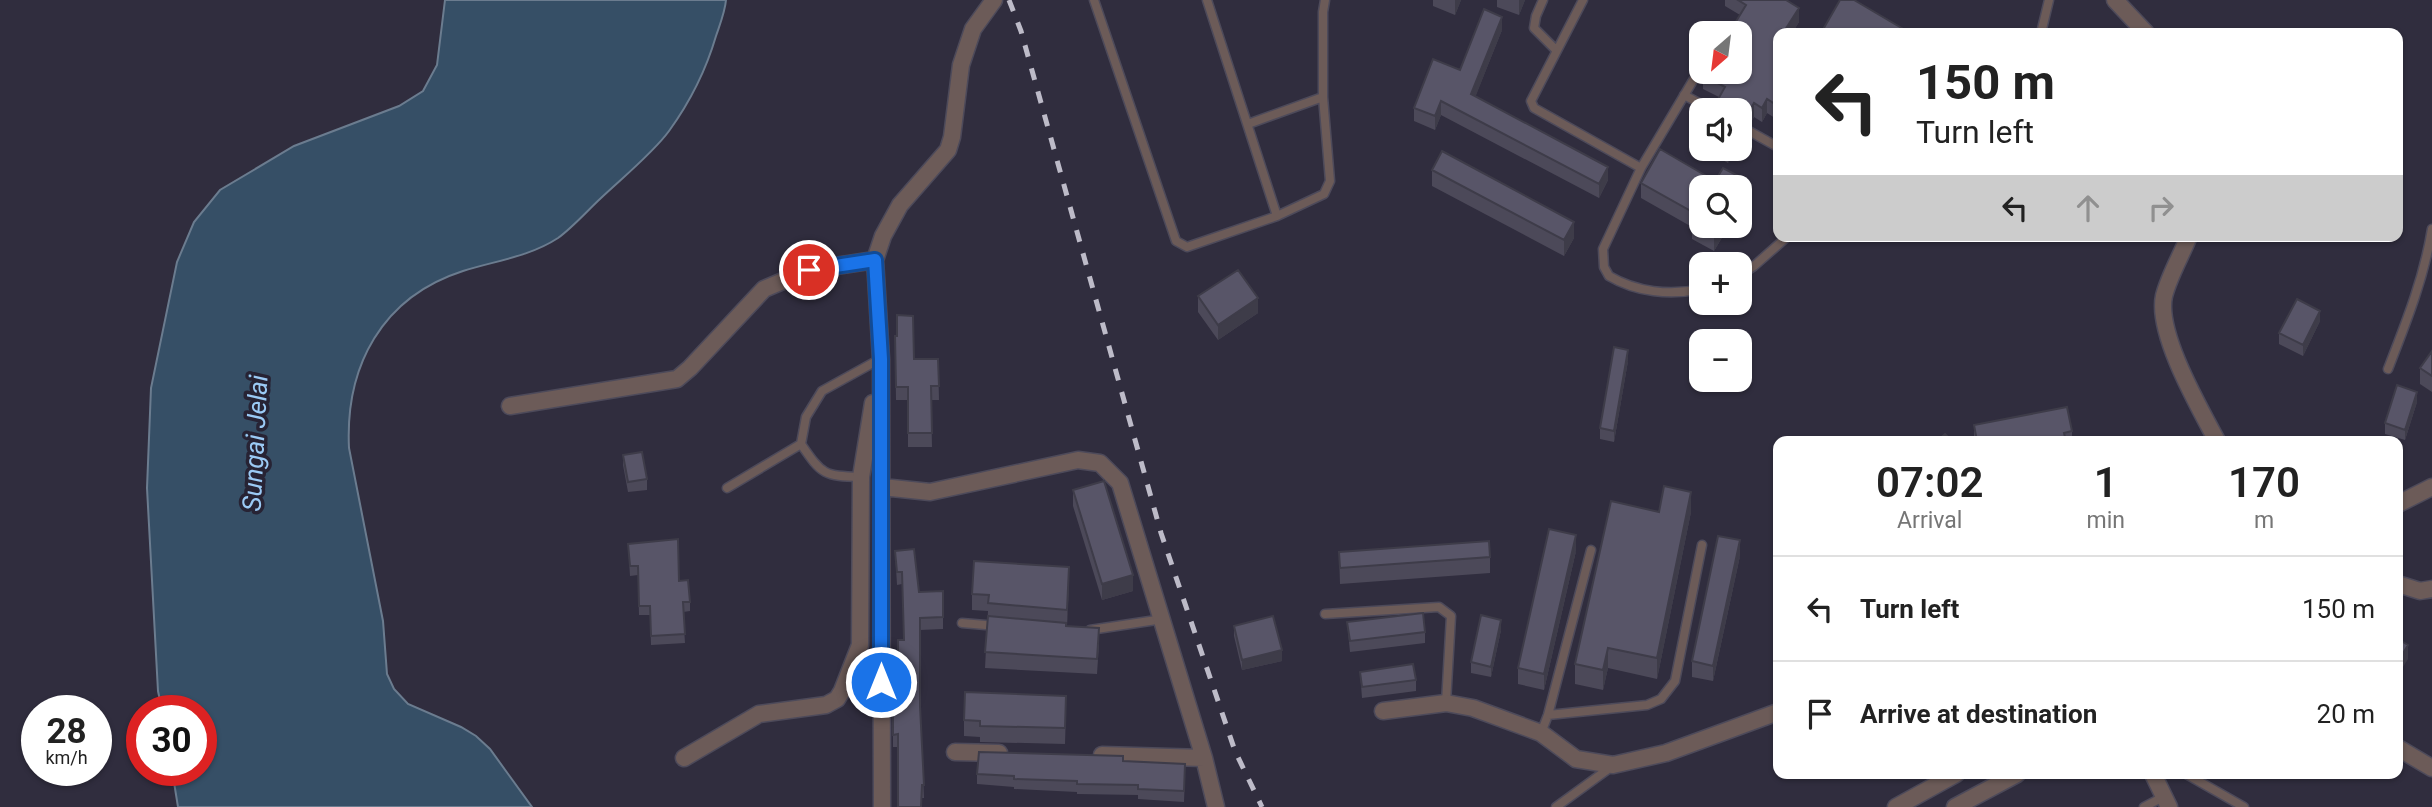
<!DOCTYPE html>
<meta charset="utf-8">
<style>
body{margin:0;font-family:Roboto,sans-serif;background:#f6f6f6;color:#222;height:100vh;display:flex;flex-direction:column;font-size:26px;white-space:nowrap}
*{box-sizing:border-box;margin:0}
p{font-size:23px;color:#767676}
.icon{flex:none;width:38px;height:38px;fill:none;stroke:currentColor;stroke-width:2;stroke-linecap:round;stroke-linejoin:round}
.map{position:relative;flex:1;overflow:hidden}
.sheet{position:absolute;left:1773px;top:436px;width:630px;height:343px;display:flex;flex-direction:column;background:#fff;border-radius:14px;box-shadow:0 2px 5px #0004}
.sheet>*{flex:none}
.banner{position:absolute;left:1773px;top:28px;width:630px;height:214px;border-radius:14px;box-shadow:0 2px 5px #0004;background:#fff;color:#222;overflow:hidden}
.needle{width:46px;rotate:208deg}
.tools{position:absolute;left:1689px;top:21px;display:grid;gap:14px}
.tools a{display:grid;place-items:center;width:63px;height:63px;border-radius:14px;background:#fff;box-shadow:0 2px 5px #0004;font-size:35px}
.speed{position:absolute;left:21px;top:695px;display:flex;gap:14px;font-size:35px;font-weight:700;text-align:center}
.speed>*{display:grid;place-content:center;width:91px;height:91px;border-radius:50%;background:#fff;box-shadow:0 2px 5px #0004;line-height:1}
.speed small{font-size:18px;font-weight:400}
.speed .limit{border:10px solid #d22;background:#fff;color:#111}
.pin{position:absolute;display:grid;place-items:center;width:60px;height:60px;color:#fff;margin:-30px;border:4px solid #fff;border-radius:50%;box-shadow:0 2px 7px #0007}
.me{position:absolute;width:77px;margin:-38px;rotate:0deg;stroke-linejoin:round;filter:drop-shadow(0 0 5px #0008)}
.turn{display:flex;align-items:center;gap:24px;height:147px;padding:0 28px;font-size:32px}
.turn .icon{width:91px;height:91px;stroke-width:2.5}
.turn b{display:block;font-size:49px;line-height:60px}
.lanes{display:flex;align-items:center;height:66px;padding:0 28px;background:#0003;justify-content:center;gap:35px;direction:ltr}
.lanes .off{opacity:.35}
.eta{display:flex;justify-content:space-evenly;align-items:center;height:119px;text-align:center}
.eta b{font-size:42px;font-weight:600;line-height:49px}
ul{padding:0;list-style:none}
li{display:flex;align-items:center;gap:21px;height:105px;padding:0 28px;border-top:2px solid #e0e0e0}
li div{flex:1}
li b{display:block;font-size:26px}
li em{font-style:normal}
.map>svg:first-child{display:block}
</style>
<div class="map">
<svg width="2432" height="807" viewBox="0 0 2432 807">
<rect width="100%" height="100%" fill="#302d3e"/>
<path fill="#364f66" stroke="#6b7c8f" stroke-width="2" d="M445,0h281c-1,12 -6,24 -10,36 -10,34 -26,66 -47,95 -16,22 -48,48 -68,67 -14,13 -28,29 -43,40 -29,19 -64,23 -95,33 -81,26 -118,95 -114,177l34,173 4,53 7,15 14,15 53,23 15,9 14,13 42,58h-354l-6,-37h29v-60h-39l-4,-19 -11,-203 4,-100 26,-126 17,-40 26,-32 74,-44 105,-40 24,-15 14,-26z"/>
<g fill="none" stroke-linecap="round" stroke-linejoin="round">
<defs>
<path id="service" d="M1094,0l82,241 11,6 90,-31 47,-22 6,-13 -7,-84v-85l2,-12
M1207,0l70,216
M1543,0l-7,16 -2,12 22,22
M1583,0l-52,101 3,7 107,60
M2041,33l8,-33
M1701,67l-60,101 -38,81 1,18 5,9c27,16 61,20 92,13
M1684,95l28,15
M1248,124l75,-27
M1740,126l36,20
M1740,275l14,-9 34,-30
M2388,369c18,-46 36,-91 44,-140
M861,477c-37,-1 -39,-2 -60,-33l5,-27 16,-26 58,-32
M727,488l74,-44
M1325,614l114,-7 12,9 -5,87
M962,623l35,3
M1090,630l73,-11
M1548,715l99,-10 14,-6 14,-18 27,-136
M1541,733l7,-18 43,-165
M2186,774l58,33
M1556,807l55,-40
M2144,807l19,-10"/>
<path id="minor" d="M2115,0l31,33
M2189,236c-8,20 -20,40 -25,60 -8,37 35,111 53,145
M510,406l167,-27 13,-11 74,-79 45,-19 66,-10
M882,487l48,5 148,-32 22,3 20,20 84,275 12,49
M2398,504l34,-17
M2398,584l22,7 12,-2
M1383,711l63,-8 27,5 68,25 35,26 37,6 53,-12 112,-41
M2398,748l34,20
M955,752l44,1
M1102,755l102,3
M684,758l75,-44 67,-9 11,-6 5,-8 18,-46 1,-168 12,-74
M2153,774l16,33
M882,807l-1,-448 -6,-99 8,-24 17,-31 48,-55 4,-13 9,-72 12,-36 21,-29
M1896,807l60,-33
M1955,807l62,-33"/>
</defs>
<use href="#service" stroke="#4d4a5a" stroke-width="11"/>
<use href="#minor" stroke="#4d4a5a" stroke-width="19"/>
<use href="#service" stroke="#6c5b58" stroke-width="8"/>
<use href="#minor" stroke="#6c5b58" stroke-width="16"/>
<path stroke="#bdbbc8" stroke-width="5" stroke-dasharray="12 12" stroke-linecap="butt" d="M1009,0l12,31 140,502 74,218 27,56"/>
</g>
<path fill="#4c4959" d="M1433,0h28l-6,15 -22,-9z
M1497,0h28l-6,15 -22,-8z
M1725,0h61l13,22 -7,11h-14v87l-11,-7 -5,9 -8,-5 -4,7 -9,-4 3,16 -25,-39 -16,-8v-14l37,-60 -15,-9z
M1502,30l-27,67 133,83 -9,18 -158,-83 -6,15 -21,-9v-13l46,-38z
M1701,129v19l-2,-2v-14z
M1703,149h33l-8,14z
M1432,170l142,68 -10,18 -132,-70z
M1715,181l31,15 -45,30h28l-15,25 -22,-12v-12l-51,-29v-15z
M1198,296l60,17 -40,27 -20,-28z
M2320,321l-17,35 -24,-12v-11z
M895,336l19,23h24l1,41h-8l1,47h-24v-47h-12z
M2432,351v41l-12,-8v-16z
M1628,361l-14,81 -14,-3v-11z
M2417,402l-12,38 -20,-6v-11z
M1974,425l98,6v10h-98z
M623,455l24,24v11l-19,2 -5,-27z
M1073,490l60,101 -31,9 -29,-94z
M1659,512h32l-34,167 -49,-11 -5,22 -28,-6v-20z
M628,544l51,37 11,21v9l-7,1 2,31 -34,2 -1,-30h-11l-1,-40 -8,1z
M895,551l24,41 24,-1v38l-23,1v77l4,91h-2l-24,-51h-5v-41h5l6,-66 -2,-56 -5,1z
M1576,551l-32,139 -26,-6v-16z
M1339,552l151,5v16l-150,11z
M1740,556l-27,125 -21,-4v-16z
M1069,583l-2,43h-1l33,18 -2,30 -112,-6 3,-57 -16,-1v-16z
M1347,622l78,10v11l-75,9z
M1234,626l48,35 -40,9 -8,-34z
M1501,630l-10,47 -20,-4v-11z
M1360,672l56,8v11l-54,7z
M1066,711l-1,33 -85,-2v-5l-16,-1v-16z
M1123,761l62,14 -1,27 -46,-3v-4l-61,-1v-2l-63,-3v-2l-37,-3v-10z"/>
<path fill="#3e3c49" d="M1455,0h6l-6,15z
M1519,0h6l-6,15z
M1799,8v14l-7,11h-9z
M1502,17v13l-31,78v-14z
M1767,99v14l-5,9v-14z
M1441,101v14l-6,15v-14z
M1754,103v14l-4,7v-14z
M1741,106v14h-1v-10h-5l1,-3z
M1744,122v14l-4,7v-14z
M1728,149h8l-8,14z
M1608,167v13l-9,18v-14z
M1746,180v16l-6,11v-15z
M1574,222v16l-10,18v-16z
M1720,226h9l-15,25v-15z
M1258,298v15l-40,27v-15z
M2320,311v10l-17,35v-11z
M1628,350v11l-14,81v-11z
M2417,392v10l-12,38v-10z
M1691,492v20l-34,167v-21z
M1576,535v16l-32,139v-16z
M1740,540v16l-27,125v-15z
M1069,567v16l-2,43v-16z
M1133,575v16l-31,9v-16z
M1501,620v10l-10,47v-10z
M2408,645v14l-10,16v-13z
M1608,648v20l-5,22v-20z
M1282,650v11l-40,9v-10z"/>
<path fill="#585568" stroke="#3e3c49" stroke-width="2" d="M1738,0h48l13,8 -16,25h-5v73l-11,-7 -5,9 -8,-5 -4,7 -9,-4 -5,1 -1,3h-23l13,-23 -22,-12 2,-3h35v-39h-11l17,-28z
M1840,0h14l56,33h-89z
M1484,9l18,8 -31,77 137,73 -9,17 -158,-83 -6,15 -21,-8 19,-49 27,11z
M1740,119l4,3 -4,7z
M1660,149l55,32 8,-13 23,12 -6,12v-5h-39v39h19l-6,10 -22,-13 4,-9 -55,-31z
M1442,151l132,71 -10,18 -132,-70z
M1238,270l20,28 -40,27 -20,-29z
M2297,299l23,12 -17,34 -24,-12z
M897,315l16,1 1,43h24l1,27h-8l1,47h-24v-46h-12l-1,-51h2z
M1614,347l14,3 -14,81 -14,-3z
M2432,351v25l-12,-8z
M2397,385l20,7 -12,38 -20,-7z
M2067,407l5,24 -8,2 2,8h-89l-3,-16z
M1945,434l7,7h-15z
M642,452l5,27 -19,3 -5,-27z
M1104,481l29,94 -31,9 -29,-94z
M1664,486l27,6 -34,166 -49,-10 -5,22 -28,-6 36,-163 48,11z
M1549,529l27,6 -32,139 -26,-6z
M1718,536l22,4 -27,126 -21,-5z
M678,539l1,42 9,-1 2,22h-7l2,32 -34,2 -1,-30h-11l-1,-40h-8l-2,-22z
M1489,541l1,16 -150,11 -1,-16z
M914,549l5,43 24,-1v26l-23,1v88l4,79h-2l-1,22h-23v-73l-5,1v-29h5v-66h6l-2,-68h-5l-2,-21z
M974,561l95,6 -2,43 -79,-7 1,-8 -17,-1z
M1423,613l2,19 -75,9 -3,-19z
M1481,615l20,5 -10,47 -20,-5z
M988,616l78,7v3l33,2 -2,31 -112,-7z
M1273,616l9,34 -40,10 -8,-34z
M2398,639l10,6 -10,17z
M1413,664l3,16 -54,7 -2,-15z
M965,692l101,4 -1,32 -85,-2v-5l-16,-1z
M979,752l144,4v5l62,3 -1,27 -46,-2v-4l-61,-1v-3l-63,-2v-3l-37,-2z"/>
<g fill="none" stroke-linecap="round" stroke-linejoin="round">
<defs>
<path id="route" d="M809,270l66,-10 6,99v323"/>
</defs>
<use href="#route" stroke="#114b97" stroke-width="18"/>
<use href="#route" stroke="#1a73e8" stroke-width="12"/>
</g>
<g text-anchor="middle" stroke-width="7" stroke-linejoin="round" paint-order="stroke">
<g font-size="26" font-style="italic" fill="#9bcaf5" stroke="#272334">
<text transform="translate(255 443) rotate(-87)" y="9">Sungai Jelai</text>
</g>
</g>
</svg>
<div class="tools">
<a><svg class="needle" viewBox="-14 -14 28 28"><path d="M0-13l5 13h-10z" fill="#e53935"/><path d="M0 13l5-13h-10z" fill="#767676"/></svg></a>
<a><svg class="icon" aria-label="sound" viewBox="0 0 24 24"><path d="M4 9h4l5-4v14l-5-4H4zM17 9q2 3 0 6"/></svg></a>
<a><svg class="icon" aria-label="search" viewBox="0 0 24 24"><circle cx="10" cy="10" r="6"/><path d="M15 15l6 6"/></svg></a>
<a>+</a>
<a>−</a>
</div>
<div class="speed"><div>28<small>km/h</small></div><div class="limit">30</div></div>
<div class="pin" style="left:809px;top:270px;background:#d93025"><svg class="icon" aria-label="arrive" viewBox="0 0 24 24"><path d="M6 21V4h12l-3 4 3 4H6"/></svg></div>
<svg class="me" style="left:881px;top:682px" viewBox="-20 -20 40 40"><circle r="17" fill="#1a73e8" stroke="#fff" stroke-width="3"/><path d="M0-11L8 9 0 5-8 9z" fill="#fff"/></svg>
<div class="banner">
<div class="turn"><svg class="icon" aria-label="left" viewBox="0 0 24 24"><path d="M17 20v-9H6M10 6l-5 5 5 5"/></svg><div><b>150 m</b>Turn left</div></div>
<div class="lanes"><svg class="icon" aria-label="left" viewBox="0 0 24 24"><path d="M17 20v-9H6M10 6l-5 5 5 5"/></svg><svg class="icon off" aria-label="ahead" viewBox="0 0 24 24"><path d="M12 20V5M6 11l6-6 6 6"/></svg><svg class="icon off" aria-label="right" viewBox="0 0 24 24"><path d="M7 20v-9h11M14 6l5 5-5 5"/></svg></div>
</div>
<section class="sheet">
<div class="eta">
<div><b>07:02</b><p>Arrival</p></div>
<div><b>1</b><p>min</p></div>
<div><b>170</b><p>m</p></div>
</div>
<ul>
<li><svg class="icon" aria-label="left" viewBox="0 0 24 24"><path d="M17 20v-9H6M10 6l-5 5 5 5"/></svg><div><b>Turn left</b></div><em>150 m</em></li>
<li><svg class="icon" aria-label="arrive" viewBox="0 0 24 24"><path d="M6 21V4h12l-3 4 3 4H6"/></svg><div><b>Arrive at destination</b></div><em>20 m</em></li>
</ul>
</section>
</div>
